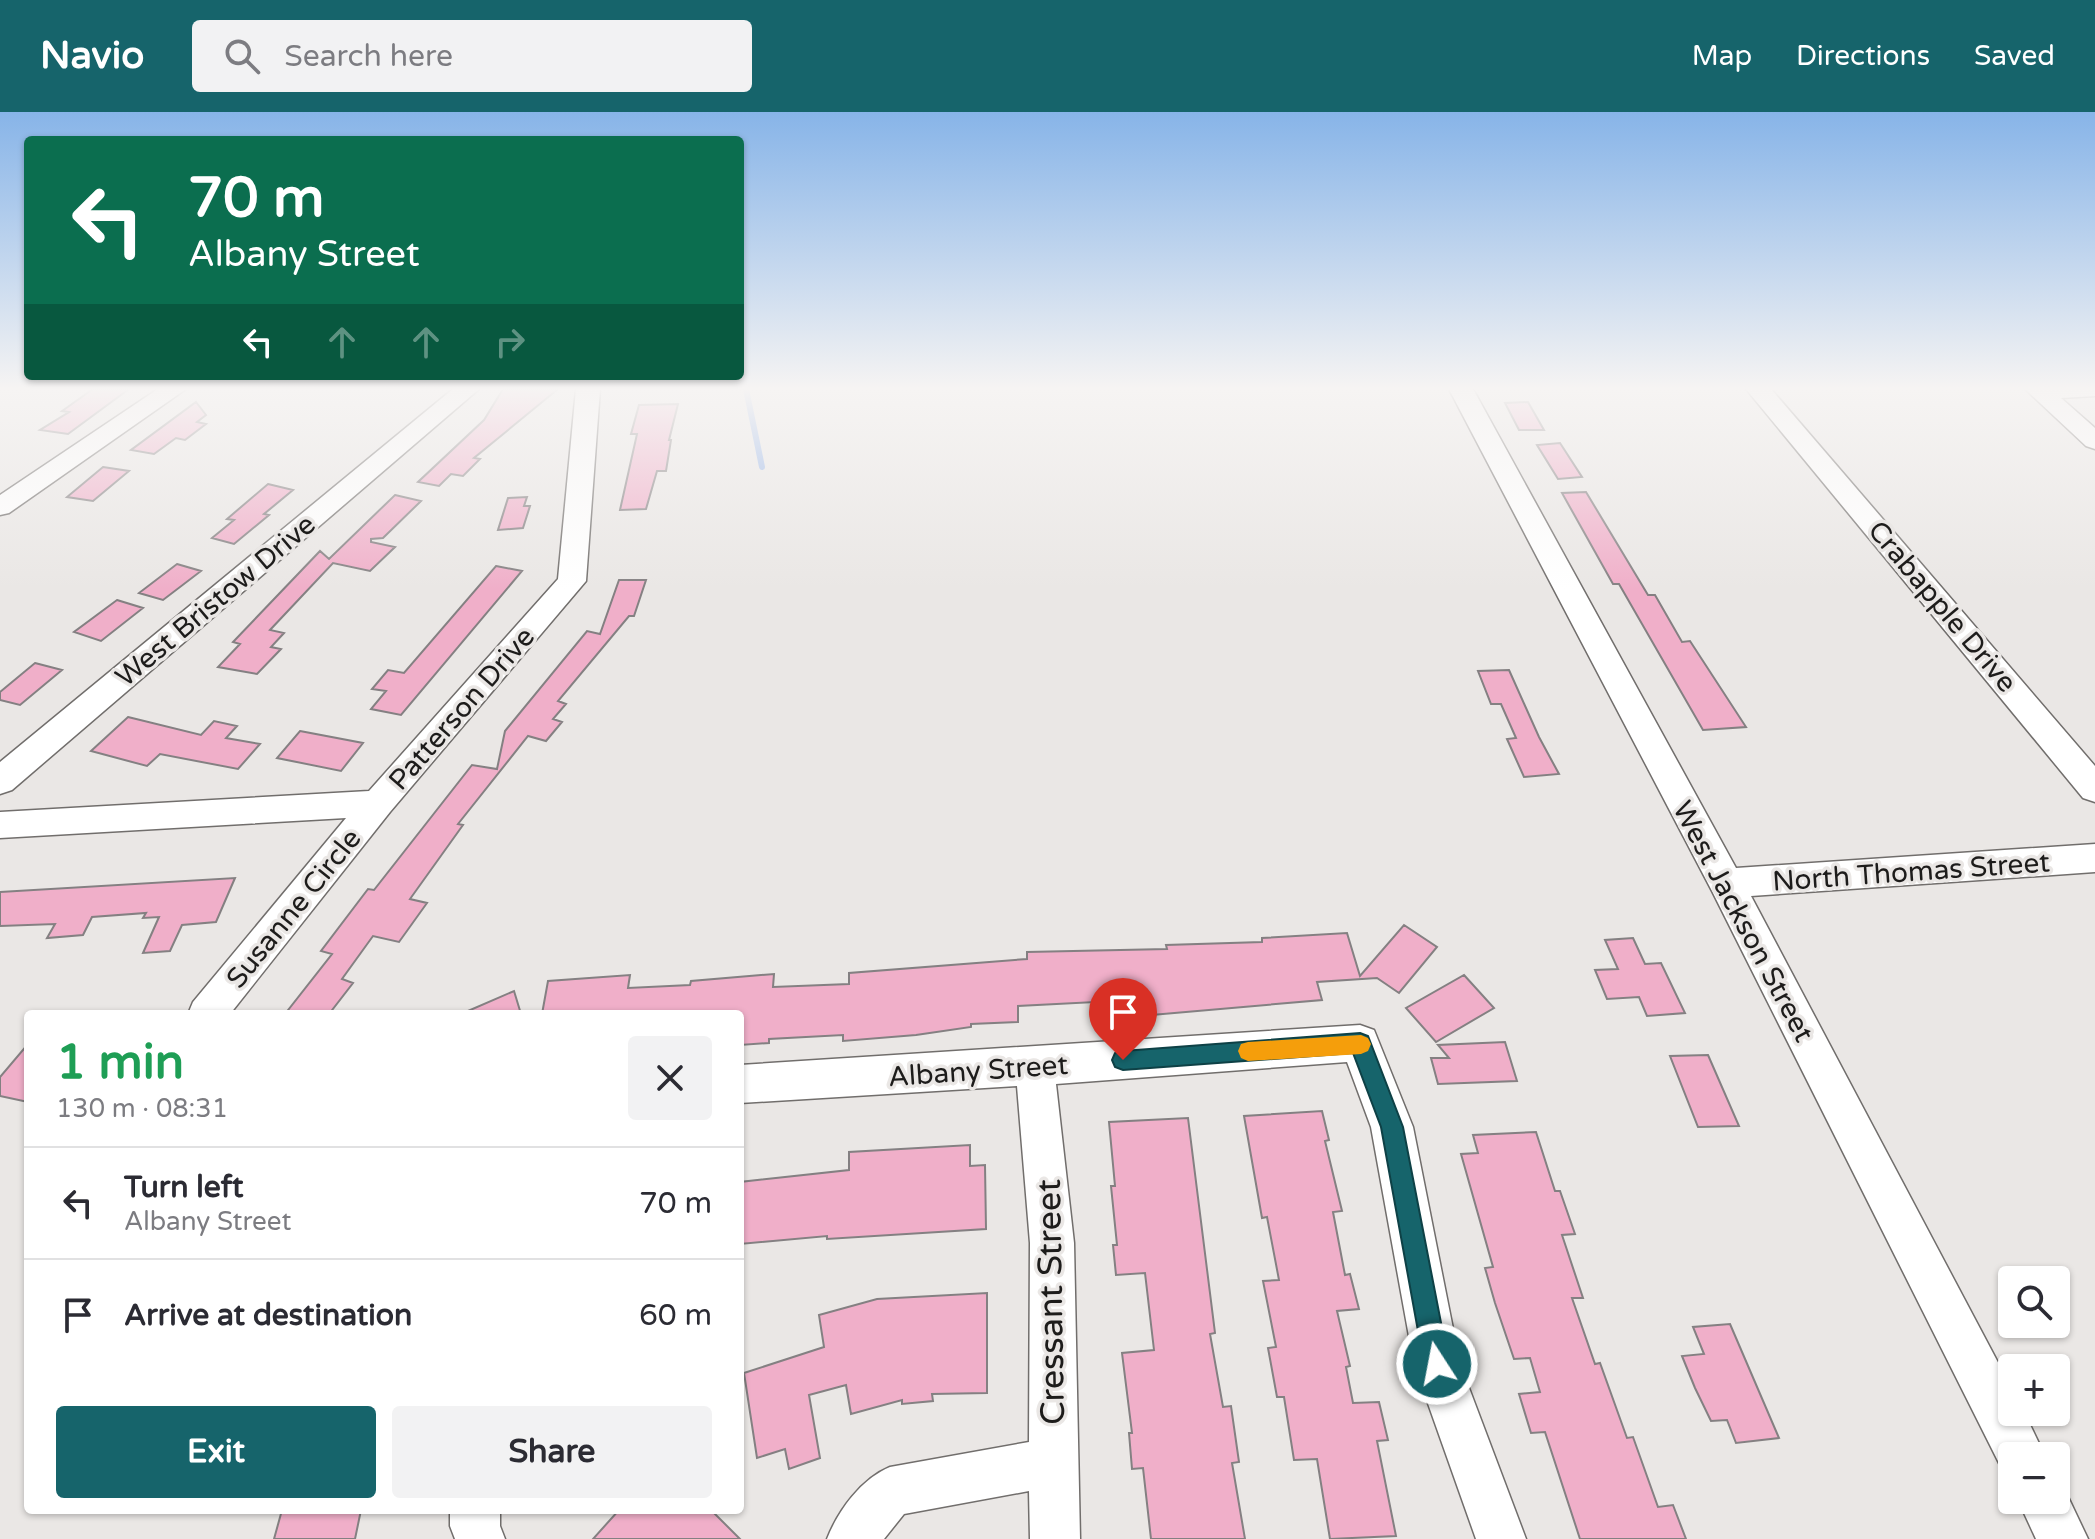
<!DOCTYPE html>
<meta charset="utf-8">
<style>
body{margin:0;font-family:"Varela Round",sans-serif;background:#f2f2f3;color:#2b2b33;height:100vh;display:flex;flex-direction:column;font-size:30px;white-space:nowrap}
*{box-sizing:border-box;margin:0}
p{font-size:26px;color:#7c7c81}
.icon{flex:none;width:44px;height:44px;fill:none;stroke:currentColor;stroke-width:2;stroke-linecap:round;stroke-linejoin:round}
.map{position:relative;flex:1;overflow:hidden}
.drawer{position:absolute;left:24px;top:898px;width:720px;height:504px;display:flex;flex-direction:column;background:#fff;border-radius:8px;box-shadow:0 2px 6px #0004}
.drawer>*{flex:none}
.hud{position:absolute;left:24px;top:24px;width:720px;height:244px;border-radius:8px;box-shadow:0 2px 6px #0004;background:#0b6e4f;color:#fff;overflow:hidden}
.fabs{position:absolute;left:1998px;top:1154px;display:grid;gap:16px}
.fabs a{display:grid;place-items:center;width:72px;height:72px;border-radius:8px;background:#fff;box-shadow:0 2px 6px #0004;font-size:40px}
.pin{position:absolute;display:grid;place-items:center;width:68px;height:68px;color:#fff;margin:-82px -34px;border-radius:50% 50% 50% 0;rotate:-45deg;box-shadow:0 0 8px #0007}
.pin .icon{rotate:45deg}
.me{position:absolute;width:88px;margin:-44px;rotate:349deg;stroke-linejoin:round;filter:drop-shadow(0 0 6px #0008)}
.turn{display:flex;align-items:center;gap:28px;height:168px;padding:0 32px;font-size:36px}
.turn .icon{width:104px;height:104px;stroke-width:2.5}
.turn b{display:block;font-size:56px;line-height:68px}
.lanes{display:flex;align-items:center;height:76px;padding:0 32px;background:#0003;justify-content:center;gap:40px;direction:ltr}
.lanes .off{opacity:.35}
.round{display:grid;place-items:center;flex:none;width:84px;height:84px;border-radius:8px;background:#f2f2f3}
.overview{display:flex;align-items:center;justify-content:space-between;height:136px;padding:0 32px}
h1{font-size:48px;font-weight:700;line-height:60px;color:#1e9e55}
.cta{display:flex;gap:16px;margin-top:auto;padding:16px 32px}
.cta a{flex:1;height:92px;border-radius:8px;background:#16646b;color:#fff;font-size:32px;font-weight:700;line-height:92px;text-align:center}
.cta a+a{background:#f2f2f3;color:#2b2b33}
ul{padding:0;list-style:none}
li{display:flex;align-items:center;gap:24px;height:112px;padding:0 32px;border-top:2px solid #e1e1e2}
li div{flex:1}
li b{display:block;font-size:30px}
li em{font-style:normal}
header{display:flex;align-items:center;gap:48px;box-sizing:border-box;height:112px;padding:0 40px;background:#16646b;color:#fff}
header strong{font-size:38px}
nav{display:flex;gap:44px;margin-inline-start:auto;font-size:28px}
.search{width:560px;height:72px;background:#f2f2f3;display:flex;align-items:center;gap:20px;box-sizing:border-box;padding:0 28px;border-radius:8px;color:#7c7c81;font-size:30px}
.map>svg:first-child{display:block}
</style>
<header>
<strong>Navio</strong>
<div class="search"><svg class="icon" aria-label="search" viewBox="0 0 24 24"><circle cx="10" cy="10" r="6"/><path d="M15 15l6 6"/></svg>Search here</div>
<nav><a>Map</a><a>Directions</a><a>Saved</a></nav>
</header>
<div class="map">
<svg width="2095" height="1427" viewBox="0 0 2095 1427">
<rect width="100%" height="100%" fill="#eae7e5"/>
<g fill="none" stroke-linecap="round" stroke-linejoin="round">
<path stroke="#95b4e8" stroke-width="6" d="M746,277l16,78"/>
</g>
<path fill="#f0afc9" stroke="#848082" stroke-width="2" d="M93,277h36l-61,45 -28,-4 29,-18 -7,-1z
M503,277h55l-84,69 6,1 -17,17 -12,-2 -12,12 -21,-4 66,-62z
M196,290l10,13 -9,7 9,2 -21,16 -9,-2 -22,16 -23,-4z
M1528,290l16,28h-25l-14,-27z
M678,292l-9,36h2l-5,31h-9l-11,38 -26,1 17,-76h-6l8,-29z
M1560,331l22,34 -24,2 -21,-34z
M103,355l26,4 -36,30 -26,-4z
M268,372l25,6 -29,24 5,1 -35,29 -22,-6 22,-18 -7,-1z
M1586,380l62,103h7l27,47 8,-1 56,86 -43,3 -84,-146h-6l-51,-91z
M395,383l26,6 -38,37 -12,1v3l24,5 -25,24 -37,-8 -63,67 14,3 -13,14 10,2 -24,25 -39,-7 22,-23 -7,-2 87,-91 9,8z
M527,385l-3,9h6l-7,22 -25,2 10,-32z
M177,452l24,7 -38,29 -24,-7z
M496,454l26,5 -121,144 -30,-6 15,-18 -14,-2 16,-19 16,3z
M619,468h27l-12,36h-5l-71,85 8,3 -13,15 9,3 -16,19 -18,-5 -70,88 5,1 -53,74 17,4 -28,39 -26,-6 -31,43 11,4 -24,31h-44l47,-60 -11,-3 47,-62 6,1 98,-125 25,4 8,-38 82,-100 13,3z
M117,488l26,8 -42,33 -27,-9z
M35,551l27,7 -42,35 -20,-5v-8z
M1509,558l30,67 20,37 -35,3 -17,-38 9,-1 -15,-34h-10l-13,-33z
M128,605l73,18 13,-14 23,5 -11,12 34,6 -22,25 -78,-15 -13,12 -56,-15z
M300,619l63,12 -22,28 -64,-13z
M235,766l-19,44 -34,3 -12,26 -27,2 16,-36 -16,1 3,-5 -54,4 -9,18 -36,3 8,-14 -55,2v-34z
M1404,813l33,22 -38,46 -22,-15 -60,4 5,18 -182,16 -44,1 -1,-15 -77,4v16l-47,2v3l-55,8 -73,6v-6l-74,4v4l-29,2v-31h-198l6,-33 82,-6 -2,13 62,-3 1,-4 83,-7 -1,13 76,-3v-11l178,-14v-7l140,-3 -1,-4 96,-3v-4l85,-5 13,43z
M1633,826l12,26 16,-1 24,50 -38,3 -8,-19 -32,2 -12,-29 23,-1 -13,-29z
M1464,863l30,33 -58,34 -30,-34z
M514,879l7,23h-60z
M1505,930l12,39 -79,3 -7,-26h18l-11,-13z
M28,932v58l-28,-6v-19z
M1708,943l31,71 -41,1 -28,-71z
M1322,999l7,29 -4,1 17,70 -9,1 12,63 5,-1 9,35 -22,2 13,55 -4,1 7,36 26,-1 9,38 -11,1 19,95 -66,3 -13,-80 -23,1 -10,-63h-7l-9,-49 8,-1 -13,-66 16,-1 -12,-63 -5,1 -18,-102z
M1188,1006l27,215 -5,1 13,73 8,-1 8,56 -7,1 13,76h-94l-8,-71 -11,1 -3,-36h3l-10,-80 32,-3 -9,-77 -29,2 -3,-30h4l-6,-59h4l-6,-64z
M1536,1020l19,59h5l15,43 -13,1 21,63h-11l23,66 5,-1 27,75 6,-1 25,70 15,-2 13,34h-106l-35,-107 -14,1 -12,-39 21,-2 -10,-34 -16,1 -19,-56 -10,-35 8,-1 -32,-113 17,-1 -5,-18z
M970,1033v21l15,-1 1,64 -159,10v-3l-87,8v-62l109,-12v-18z
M987,1181v100l-55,1 1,7 -31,3v-4l-51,14 -5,-29 -37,10 11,63 -31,11 -4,-20 -28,9 -13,-85 80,-26 -5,-32 58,-16z
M1730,1212l49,114 -43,5 -9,-23 -16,1 -16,-33 -13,-32 22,-2 -11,-27z
M282,1398h79l-6,29h-81z
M619,1398h92l29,29h-147z"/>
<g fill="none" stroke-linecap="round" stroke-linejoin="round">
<defs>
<path id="minor" d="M158,277h28l-177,124 -9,2v-20z
M453,277h26l-467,401 -12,4v-32z
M576,277h24l-14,192 -196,231 -160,202h-42l5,-12 153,-184 -346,20v-26l369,-21 189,-212z
M1449,277h24l263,479 359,-24v28l-344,24 261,493v23h12l21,44h-33v21l-8,-4 -292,-582z
M1746,277h25l324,377v36l-12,-4z
M2025,277h70v7l-34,2 34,30v21l-9,-3z
M1360,913l14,5 39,97 47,237 66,175h-50l-62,-175 -43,-237 -24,-65 -291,22 18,159 6,296h-50l-1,-48 -125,23 -20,25h-57c11,-28 34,-60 63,-72l139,-25 1,-199 -13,-157 -277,17v-38z
M2056,1368l5,2 27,57h-52l-18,-39h38z
M450,1398h50v16l5,13h-50l-5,-13z"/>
</defs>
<use href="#minor" stroke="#716e6c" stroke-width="3"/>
<use href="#minor" fill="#fff" fill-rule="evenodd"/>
</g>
<linearGradient id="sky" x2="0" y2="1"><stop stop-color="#87b4e8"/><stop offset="0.58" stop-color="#f6f4f3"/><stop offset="1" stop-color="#f6f4f3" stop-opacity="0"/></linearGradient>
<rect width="2095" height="477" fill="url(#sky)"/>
<path fill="#16646b" stroke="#0e4146" stroke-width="2" d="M1360,921l8,3 35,91 46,237 -4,9 -8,3 -9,-3 -4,-9 -43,-237 -28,-74 -230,17 -8,-3 -3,-7 3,-7 8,-2z"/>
<path fill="#f59e0b" d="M1361,923l7,3 3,6 -3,7 -7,3 -113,7 -7,-3 -3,-7 3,-7 7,-2z"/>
<g text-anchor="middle" stroke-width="7" stroke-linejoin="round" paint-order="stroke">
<g font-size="28" fill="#1d1c1b" stroke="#eae7e5">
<text transform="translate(215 488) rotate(-40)" y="10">West Bristow Drive</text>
<text transform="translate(1943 494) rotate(50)" y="10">Crabapple Drive</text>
<text transform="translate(461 596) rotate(-49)" y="10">Patterson Drive</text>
<text transform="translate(1911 759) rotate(-4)" y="10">North Thomas Street</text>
<text transform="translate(293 796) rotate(-51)" y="10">Susanne Circle</text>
<text transform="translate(1744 809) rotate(62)" y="10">West Jackson Street</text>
<text transform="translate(978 958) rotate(-4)" y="10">Albany Street</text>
</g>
<g font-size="34" fill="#1d1c1b" stroke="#eae7e5">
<text transform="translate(1050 1190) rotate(-91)" y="12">Cressant Street</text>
</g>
</g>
</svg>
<div class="fabs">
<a><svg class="icon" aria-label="search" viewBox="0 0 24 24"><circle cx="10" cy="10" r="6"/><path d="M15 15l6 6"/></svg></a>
<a>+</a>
<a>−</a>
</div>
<div class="pin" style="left:1123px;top:948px;background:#d93025"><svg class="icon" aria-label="arrive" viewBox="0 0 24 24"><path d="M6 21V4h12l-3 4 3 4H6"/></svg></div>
<svg class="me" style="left:1437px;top:1252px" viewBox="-20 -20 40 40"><circle r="17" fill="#16646b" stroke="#fff" stroke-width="3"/><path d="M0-11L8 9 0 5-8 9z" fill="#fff"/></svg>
<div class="hud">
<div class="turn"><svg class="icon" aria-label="left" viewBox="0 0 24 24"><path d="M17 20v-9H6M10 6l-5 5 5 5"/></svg><div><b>70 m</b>Albany Street</div></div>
<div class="lanes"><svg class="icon" aria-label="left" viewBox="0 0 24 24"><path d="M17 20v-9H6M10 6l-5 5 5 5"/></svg><svg class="icon off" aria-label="ahead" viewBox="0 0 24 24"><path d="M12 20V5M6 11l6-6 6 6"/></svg><svg class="icon off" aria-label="ahead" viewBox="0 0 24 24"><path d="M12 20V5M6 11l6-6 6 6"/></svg><svg class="icon off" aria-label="right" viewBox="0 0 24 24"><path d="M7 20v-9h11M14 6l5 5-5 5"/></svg></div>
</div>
<section class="drawer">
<div class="overview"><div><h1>1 min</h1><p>130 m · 08:31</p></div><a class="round"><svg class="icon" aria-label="close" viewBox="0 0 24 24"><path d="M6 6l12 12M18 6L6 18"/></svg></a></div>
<ul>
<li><svg class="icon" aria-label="left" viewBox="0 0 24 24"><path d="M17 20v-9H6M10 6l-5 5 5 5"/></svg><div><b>Turn left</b><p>Albany Street</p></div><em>70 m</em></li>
<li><svg class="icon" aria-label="arrive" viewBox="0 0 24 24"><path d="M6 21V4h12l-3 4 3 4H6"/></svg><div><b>Arrive at destination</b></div><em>60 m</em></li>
</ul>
<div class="cta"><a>Exit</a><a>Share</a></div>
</section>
</div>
